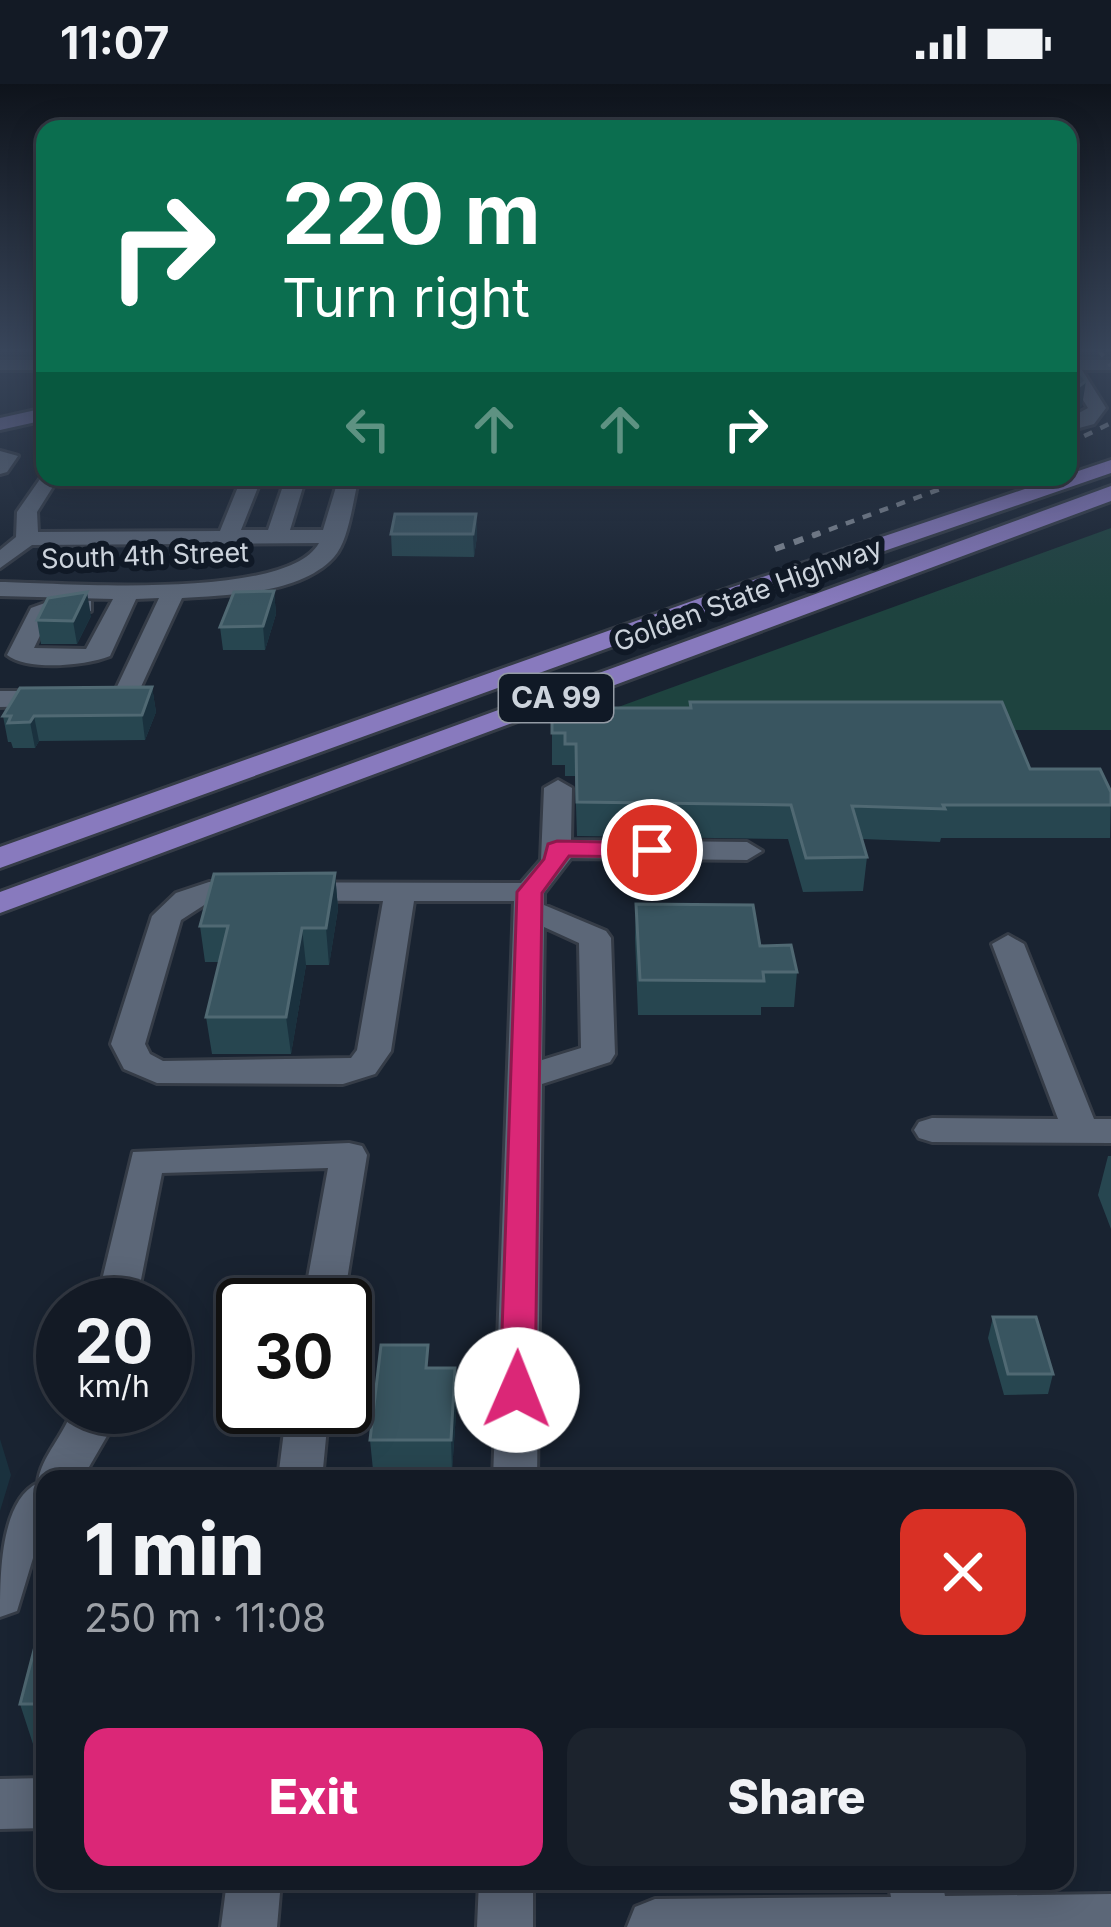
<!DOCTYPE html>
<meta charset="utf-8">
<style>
body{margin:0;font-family:Inter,sans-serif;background:#1c232d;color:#f1f3f6;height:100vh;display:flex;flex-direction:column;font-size:45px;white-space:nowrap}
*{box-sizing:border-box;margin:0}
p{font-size:39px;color:#9da1a7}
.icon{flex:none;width:66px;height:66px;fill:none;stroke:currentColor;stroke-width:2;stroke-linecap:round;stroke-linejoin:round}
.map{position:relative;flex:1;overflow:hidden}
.side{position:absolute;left:36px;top:1386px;width:1038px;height:420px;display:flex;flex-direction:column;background:#131a25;border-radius:24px;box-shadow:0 6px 30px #0003,0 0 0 3px #323842}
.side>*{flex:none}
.banner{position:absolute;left:36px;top:36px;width:1041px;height:366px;border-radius:24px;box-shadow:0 6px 30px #0003,0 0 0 3px #323842;background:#0b6e4f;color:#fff;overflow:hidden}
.speed{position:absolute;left:36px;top:1194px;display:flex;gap:24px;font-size:60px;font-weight:700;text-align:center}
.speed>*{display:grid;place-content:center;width:156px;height:156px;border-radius:50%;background:#131a25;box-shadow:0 6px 30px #0003,0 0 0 3px #323842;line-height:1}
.speed small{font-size:30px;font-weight:400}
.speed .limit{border:6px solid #111;border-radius:18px;background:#fff;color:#111}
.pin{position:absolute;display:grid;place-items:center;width:102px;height:102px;color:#fff;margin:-51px;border:6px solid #fff;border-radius:50%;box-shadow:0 3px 12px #0007}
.me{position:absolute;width:132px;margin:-66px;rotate:1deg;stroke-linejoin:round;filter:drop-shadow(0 0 9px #0008)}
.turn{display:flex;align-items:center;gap:42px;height:252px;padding:0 48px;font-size:54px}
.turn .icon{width:156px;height:156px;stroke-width:2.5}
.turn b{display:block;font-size:84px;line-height:102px}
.lanes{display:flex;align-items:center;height:114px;padding:0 48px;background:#0003;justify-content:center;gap:60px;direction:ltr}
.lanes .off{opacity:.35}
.round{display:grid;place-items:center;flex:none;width:126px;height:126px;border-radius:24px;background:#1c232d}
.headline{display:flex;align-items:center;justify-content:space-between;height:204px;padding:0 48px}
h1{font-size:72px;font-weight:800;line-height:90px}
.primary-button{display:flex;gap:24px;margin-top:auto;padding:24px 48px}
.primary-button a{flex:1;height:138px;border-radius:24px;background:#db2777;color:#fff;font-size:48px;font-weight:800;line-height:138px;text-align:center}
.primary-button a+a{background:#1c232d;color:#f1f3f6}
.status{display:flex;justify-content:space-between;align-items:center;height:84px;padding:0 60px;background:#131a25;direction:ltr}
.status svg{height:33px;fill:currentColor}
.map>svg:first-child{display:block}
</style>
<div class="status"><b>11:07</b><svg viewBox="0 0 49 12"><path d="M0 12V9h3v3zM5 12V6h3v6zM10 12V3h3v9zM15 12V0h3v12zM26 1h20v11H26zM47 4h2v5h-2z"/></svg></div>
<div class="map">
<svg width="1111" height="1843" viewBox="0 0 1111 1843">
<rect width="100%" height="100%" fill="#192331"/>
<path fill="#1e433f" d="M1111,444v202h-556z"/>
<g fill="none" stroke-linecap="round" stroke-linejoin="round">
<defs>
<path id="minor" d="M0,276h45v10h-45z
M1068,276h43v10h-29l24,38 -12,16 -26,7v-12l20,-11 -20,-32z
M0,367l18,5 -11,16 -7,2z
M45,388v5h14l-22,35 1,20 182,-1 22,-54h20l-21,53h27l18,-53h20l-16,53h33l16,-53h20c-6,22 -10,64 -25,80 -33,37 -106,38 -152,41l-49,106 -133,3v-16h115l44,-93 -23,1 -26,57c-25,10 -83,15 -103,-1l24,-47 25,-9 35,2v10l-42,6 -15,31 52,1 27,-50 -113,-3v-14c63,1 287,19 319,-39l-287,2 -32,23v-18l16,-13 1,-25z
M558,696l14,8 -1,52 176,2 15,9 -15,9 -176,-2 -27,35v12l62,26 5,7 4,116 -5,8 -68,22 -5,395h-44l21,-578h-100l-23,150 -16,23 -32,10 -186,-1 -33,-14 -13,-25 41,-128 24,-23 33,-11 312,1 20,-23 3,-72zM212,816l171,1 -26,149 -6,8 -188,3 -13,-7 -5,-10 36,-124zM544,843l35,16 2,105 -39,12z
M1008,851l16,9 70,175h17v24l-179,-1 -13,-4 -5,-8 5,-8 13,-4 126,1 -66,-175z
M349,1059l13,3 5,9 -24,150h-40l25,-137 -166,5 -26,132h-40l37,-153z
M73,1323h42l-4,22 -29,50h-37v59l-12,20 -16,53 -17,6c0,-41 0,-116 38,-134 2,-26 28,-49 35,-76z
M287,1323h42l-7,72h-44z
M45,1694v50l-45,1v-50z
M227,1797h54l-4,46h-56z
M479,1797h54v46h-56z
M888,1797h54l3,15 166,-2v33h-484l8,-20 20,-8 236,-2z"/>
<path id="major" d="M45,324v12l-45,10v-12z"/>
<path id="highway" d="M1111,376v13l-384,132 -727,263v-21l709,-252z
M1111,402v15l-1111,412v-21z"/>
</defs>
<use href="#minor" stroke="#353c47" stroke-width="6"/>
<use href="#major" stroke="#353c47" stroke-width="6"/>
<use href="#highway" stroke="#353c47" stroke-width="6"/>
<use href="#minor" fill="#5c6778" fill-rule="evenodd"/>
<use href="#major" fill="#7672a2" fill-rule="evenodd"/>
<use href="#highway" fill="#887abe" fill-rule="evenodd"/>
<path stroke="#828a95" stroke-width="4.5" stroke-dasharray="9 9" stroke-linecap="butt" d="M1098,265l13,17
M1068,360l43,-21
M812,452l161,-59"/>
<path stroke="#828a95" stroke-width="6" stroke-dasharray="10 10" stroke-linecap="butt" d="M775,465l45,-16"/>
</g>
<path fill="#274650" d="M476,430l1,22 -3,21 -82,-1 -1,-22z
M274,507l2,23 -11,36h-42l-3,-23z
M91,532l-14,28h-36l-4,-24z
M152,603l4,25 -11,28 -106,1 -4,7h-22l-2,-6h-3l-5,-26z
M690,618l340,67 81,23 -1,46h-169l-1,4 -78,-3 5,18 -4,34 -60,1 -15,-53 -211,-3 -2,-60h-10v-11h-13v-57h138z
M335,789l3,36 -9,56h-23l-15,89h-79l-6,-37 14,-55h-15l-5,-36z
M636,820l124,42 37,26 -3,35h-33v8h-123l-3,-77z
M1108,1072h3v73l-13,-34z
M993,1233l60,57 -5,20 -44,1 -16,-57z
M429,1284h26l2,31 -5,72 -79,-1 -3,-30z
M45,1524v136h-12l-13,-40z"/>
<path fill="#1a313e" d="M1086,297l-4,25 -14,12v-23z
M476,430l1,22 -3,21 -1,-23z
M274,507l2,23 -11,36 -2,-24z
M87,508l4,24 -14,28 -4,-23z
M152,603l4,25 -11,28 -3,-25z
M34,632l5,25 -4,7 -5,-26z
M335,789l3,36 -9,56 -3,-37z
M302,844l4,37 -15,89 -5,-37z
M455,1284l2,31 -5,72 -1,-31z
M0,1355l11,36 -11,36z"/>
<path fill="#395560" stroke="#506973" stroke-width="3" d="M1068,271l18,26 -18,14z
M395,430h81l-3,20h-82z
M274,507l-11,35 -43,1 14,-35z
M87,508l-14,29 -36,-1 11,-22z
M152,603l-10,28 -108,1 -4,6 -22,1 3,-7h-8l17,-28z
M690,618h312l28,67h70l11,23v13h-168l2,4 -93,-3 15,51 -61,1 -15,-53 -214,-3 -1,-58h-11v-11h-13v-25h139z
M335,789l-9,55h-24l-16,89h-80l22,-91h-28l14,-52z
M636,820l117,1 7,41 31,-1 6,27h-34l1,9 -124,-1z
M993,1233h43l17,57h-45z
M381,1261h47l-2,23h29l-4,72h-81z
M165,1394l-1,1h-86z
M45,1524v96h-25z"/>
<linearGradient id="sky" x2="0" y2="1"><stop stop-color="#0e131b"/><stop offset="0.51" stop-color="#38455a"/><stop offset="1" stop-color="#38455a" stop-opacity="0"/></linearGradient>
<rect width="1111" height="523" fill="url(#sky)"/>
<path fill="#db2777" stroke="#8e194d" stroke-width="3" d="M557,757l95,2 12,7 -12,7 -83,-1 -27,37 -7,497 -5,10 -13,4 -12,-4 -5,-10 17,-498 27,-33 4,-15z"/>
<g text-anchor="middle" stroke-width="12" stroke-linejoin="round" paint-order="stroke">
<g font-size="27" fill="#ccd3dc" stroke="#101926">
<text transform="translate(145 472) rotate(-2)" y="9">South 4th Street</text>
<text transform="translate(748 511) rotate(-20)" y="9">Golden State Highway</text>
</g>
<rect fill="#101926" stroke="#949ba5" stroke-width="3" x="499" y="590" width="114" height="48" rx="9"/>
<g font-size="30" font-weight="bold" fill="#ccd3dc">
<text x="556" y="624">CA 99</text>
</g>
</g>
</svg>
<div class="speed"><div>20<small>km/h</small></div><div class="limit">30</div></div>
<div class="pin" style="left:652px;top:766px;background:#d93025"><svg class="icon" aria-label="arrive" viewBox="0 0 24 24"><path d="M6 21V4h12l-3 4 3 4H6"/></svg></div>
<svg class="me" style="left:517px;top:1306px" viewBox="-20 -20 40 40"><circle r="19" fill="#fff"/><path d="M0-13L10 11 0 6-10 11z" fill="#db2777"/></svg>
<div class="banner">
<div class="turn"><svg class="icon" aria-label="right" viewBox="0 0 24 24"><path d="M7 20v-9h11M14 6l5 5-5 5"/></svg><div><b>220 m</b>Turn right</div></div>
<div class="lanes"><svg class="icon off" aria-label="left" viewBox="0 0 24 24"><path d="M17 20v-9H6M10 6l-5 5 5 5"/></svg><svg class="icon off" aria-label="ahead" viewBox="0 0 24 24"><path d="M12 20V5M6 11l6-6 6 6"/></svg><svg class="icon off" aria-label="ahead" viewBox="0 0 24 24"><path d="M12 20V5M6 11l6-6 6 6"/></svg><svg class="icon" aria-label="right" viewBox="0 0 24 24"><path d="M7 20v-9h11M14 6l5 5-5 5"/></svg></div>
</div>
<section class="side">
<div class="headline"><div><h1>1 min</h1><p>250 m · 11:08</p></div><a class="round" style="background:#d93025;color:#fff"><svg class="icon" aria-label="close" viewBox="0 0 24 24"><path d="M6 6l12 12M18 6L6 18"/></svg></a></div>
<div class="primary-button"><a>Exit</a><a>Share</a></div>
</section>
</div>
